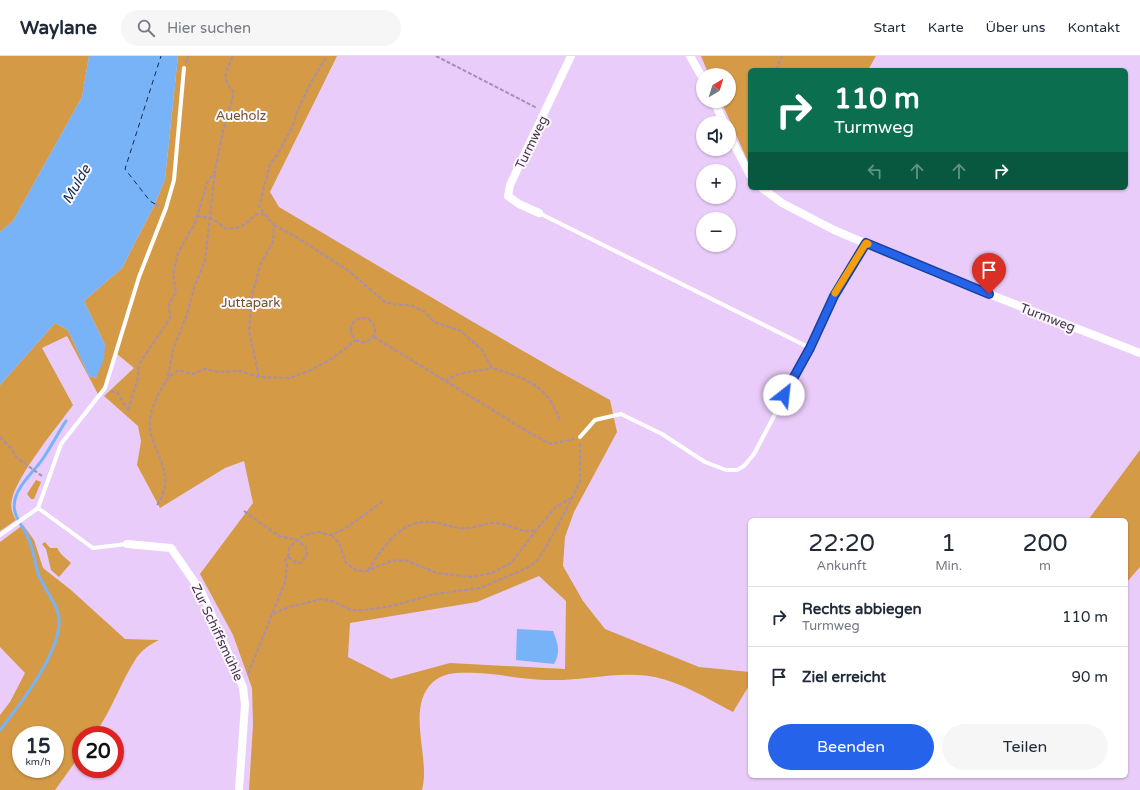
<!DOCTYPE html>
<html lang="de">
<meta charset="utf-8">
<style>
body{margin:0;font-family:"Varela Round",sans-serif;background:#f6f6f7;color:#1f2937;height:100vh;display:flex;flex-direction:column;font-size:15px;white-space:nowrap}
*{box-sizing:border-box;margin:0}
p{font-size:13px;color:#747a83}
.icon{flex:none;width:22px;height:22px;fill:none;stroke:currentColor;stroke-width:2;stroke-linecap:round;stroke-linejoin:round}
.map{position:relative;flex:1;overflow:hidden}
.drawer{position:absolute;left:748px;top:462px;width:380px;height:260px;display:flex;flex-direction:column;background:#fff;border-radius:6px;box-shadow:0 1px 3px #0004}
.drawer>*{flex:none}
.hud{position:absolute;left:748px;top:12px;width:380px;height:122px;border-radius:6px;box-shadow:0 1px 3px #0004;background:#0b6e4f;color:#fff;overflow:hidden}
.needle{width:26px;rotate:38deg}
.fabs{position:absolute;left:696px;top:12px;display:grid;gap:8px}
.fabs a{display:grid;place-items:center;width:40px;height:40px;border-radius:50%;background:#fff;box-shadow:0 1px 3px #0004;font-size:20px}
.speed{position:absolute;left:12px;top:670px;display:flex;gap:8px;font-size:20px;font-weight:700;text-align:center}
.speed>*{display:grid;place-content:center;width:52px;height:52px;border-radius:50%;background:#fff;box-shadow:0 1px 3px #0004;line-height:1}
.speed small{font-size:10px;font-weight:400}
.speed .limit{border:6px solid #d22;background:#fff;color:#111}
.pin{position:absolute;display:grid;place-items:center;width:34px;height:34px;color:#fff;margin:-41px -17px;border-radius:50% 50% 50% 0;rotate:-45deg;box-shadow:0 0 4px #0007}
.pin .icon{rotate:45deg}
.me{position:absolute;width:44px;margin:-22px;rotate:29deg;stroke-linejoin:round;filter:drop-shadow(0 0 3px #0008)}
.turn{display:flex;align-items:center;gap:14px;height:84px;padding:0 20px;font-size:18px}
.turn .icon{width:52px;height:52px;stroke-width:2.5}
.turn b{display:block;font-size:28px;line-height:34px}
.lanes{display:flex;align-items:center;height:38px;padding:0 20px;background:#0003;justify-content:center;gap:20px;direction:ltr}
.lanes .off{opacity:.35}
.eta{display:flex;justify-content:space-evenly;align-items:center;height:68px;text-align:center}
.eta b{font-size:24px;font-weight:600;line-height:28px}
.primary-button{display:flex;gap:8px;margin-top:auto;padding:8px 20px}
.primary-button a{flex:1;height:46px;border-radius:24px;background:#2563eb;color:#fff;font-size:16px;font-weight:600;line-height:46px;text-align:center}
.primary-button a+a{background:#f6f6f7;color:#1f2937}
ul{padding:0;list-style:none}
li{display:flex;align-items:center;gap:12px;height:60px;padding:0 20px;border-top:1px solid #e0e1e3}
li div{flex:1}
li b{display:block;font-size:15px}
li em{font-style:normal}
header{display:flex;align-items:center;gap:24px;box-sizing:border-box;height:56px;padding:0 20px;background:#fff;border-bottom:1px solid #e0e1e3}
header strong{font-size:19px}
nav{display:flex;gap:22px;margin-inline-start:auto;font-size:14px}
.search{width:280px;height:36px;background:#f6f6f7;display:flex;align-items:center;gap:10px;box-sizing:border-box;padding:0 14px;border-radius:22px;color:#747a83;font-size:15px}
.map>svg:first-child{display:block}
</style>
<header>
<strong>Waylane</strong>
<div class="search"><svg class="icon" aria-label="search" viewBox="0 0 24 24"><circle cx="10" cy="10" r="6"/><path d="M15 15l6 6"/></svg>Hier suchen</div>
<nav><a>Start</a><a>Karte</a><a>Über uns</a><a>Kontakt</a></nav>
</header>
<div class="map">
<svg width="1140" height="734" viewBox="0 0 1140 734">
<rect width="100%" height="100%" fill="#e9ccf9"/>
<path fill="#d49a46" fill-rule="evenodd" d="M0,0h89l-7,41 -69,124 -13,11z
M178,0h159l-67,136 9,15c110,65 219,131 331,193l7,32 -43,80 -9,25 -2,29 20,35 22,28 94,38 51,5v12l-17,28c-25,-13 -50,-29 -78,-35 -35,-7 -70,4 -106,3 -24,0 -48,-6 -72,-7 -15,0 -31,-2 -44,9 -28,26 -2,75 -11,108h-173l4,-65 -1,-37 -19,-53 -33,-61 53,-71 -9,-42 -19,7 -65,40 -23,-43 4,-24 -3,-15 -34,-30 30,-28 -17,-14 -12,34 -6,8 -32,-60 -25,12 31,57c-16,22 -55,69 -61,94 -2,8 0,14 4,21l-16,11v-146l55,-62 13,7 21,46 7,2 9,-33 -21,-44 38,-33 33,-64 10,-25zM539,520l27,25 -1,68 -115,-6 -59,16 -43,-22 2,-34 127,-21z
M701,0h175l-8,14h-118v96l-29,-65h8v-26h-20z
M1140,394v117l-14,16v-63h-38z
M36,424l5,2 -7,17h-3l-4,-5z
M23,469l11,15 9,28 28,22 54,49 34,1c-8,4 -16,9 -22,17 -16,24 -25,53 -43,78h-13v19l-26,36h-55v-75l10,-13 15,-29 -25,-26v-105zM21,679h34v34h-34z
M45,486l5,6h7l4,6 10,9 -12,14 -8,-7 -5,-21 -4,-5z"/>
<path fill="#79b3f7" d="M89,0h89l-13,123 -10,25 -33,64 -38,33 21,44 -1,14 -8,19 -7,-2 -21,-46 -13,-7 -55,62v-153l13,-11 69,-124z
M517,573l36,2c5,13 8,21 1,33l-38,-4z"/>
<g fill="none" stroke-linecap="round" stroke-linejoin="round">
<path stroke="#79b3f7" stroke-width="3" d="M0,674c19,-24 67,-85 58,-117 -4,-14 -15,-26 -20,-40 -4,-13 -5,-27 -11,-38 -7,-13 -17,-23 -11,-39 5,-15 20,-26 28,-39 8,-12 14,-24 22,-36"/>
<path stroke="#0f2d4e" stroke-width="1" stroke-dasharray="5 4" stroke-linecap="butt" d="M155,148l-5,-3 -25,-32 36,-113"/>
<path stroke="#a68fb3" stroke-width="2" stroke-dasharray="4 2" stroke-linecap="butt" d="M436,0l101,52
M186,7l2,-7
M776,14l6,-14
M155,148l4,2
M197,160l14,2 16,11 14,-2 16,-13 7,1
M274,169l24,13 52,34 36,31 27,3 12,6 9,10 27,9 21,19 10,18c32,10 55,16 67,51
M351 274a12 12 0 1 1 24 0a12 12 0 1 1-24 0Z
M374,281l159,98 18,9 23,-5
M168,320l5,-26 13,-33 9,-32 10,-24 10,-89
M259,321l-10,-46 3,-36 9,-32 12,-21 1,-17 -15,-18 11,-43 7,-9 16,-30 4,-13 12,-26 18,-30
M445,325c13,-10 31,-9 47,-13
M111,335l6,1 11,18
M128,354l10,-32 1,-14 31,-46 -1,-14 7,-12 -3,-18 5,-21 17,-30 12,-40 8,-12 8,-40 11,-38c-13,-17 -9,-18 -1,-37
M0,381l12,12 4,8 26,19
M157,449c20,-29 -2,-48 -7,-76 -2,-11 4,-26 9,-36 7,-12 8,-16 20,-23l13,4 13,-5 14,3 21,-1 19,6 30,1 20,-7 24,-13 23,-18
M244,455l35,25 18,4
M331,479l8,8 7,20 11,8h10l24,-10 14,-1 32,13 34,4 21,-4 19,-10 30,-39 15,-17 15,-9
M288,501l1,-9 8,-8
M368,514c16,-23 32,-52 66,-48 11,2 21,7 33,6 9,0 18,-5 27,-5 15,-1 27,12 42,7
M273,558l16,-7 33,-8 10,2 19,9h13l28,-4 42,-12 46,-6 47,-20 9,-6 10,-15 19,-35 15,-31v-38
M248,618l37,-92 2,-17 -2,-5 3,-3 7,5 6,1 6,-8 -1,-8 -9,-7 8,-5 13,-3 13,3 15,-7 37,-27"/>
<path stroke="#fff" stroke-width="4" d="M539,157l271,135
M580,381l15,-17 26,-6 41,20 43,28 21,8h11l7,-4 10,-12 56,-106 24,-52 32,-53
M38,452l55,40 34,-4
M0,479l38,-27 23,-64 44,-56 34,-111 27,-69 8,-28 10,-112"/>
<path stroke="#fff" stroke-width="8" d="M690,0l13,23
M714,45l10,22
M729,79l21,40
M762,132l20,15 52,27 101,43 205,80
M539,157l-20,-9 -11,-8 2,-11 61,-129
M127,488l44,4 31,45 41,94 2,18 -6,85"/>
</g>
<g fill="none" stroke-linecap="round" stroke-linejoin="round">
<defs>
<path id="route" d="M784,339l26,-47 24,-52 32,-53 123,51"/>
</defs>
<use href="#route" stroke="#184099" stroke-width="10"/>
<use href="#route" stroke="#2563eb" stroke-width="7"/>
<path stroke="#f59e0b" stroke-width="7" d="M835,237l31,-50 2,1"/>
</g>
<g text-anchor="middle" stroke-width="4" stroke-linejoin="round" paint-order="stroke">
<g font-size="13" fill="#6f5128" stroke="#fcf8fe">
<text x="241" y="64">Aueholz</text>
<text x="251" y="251">Juttapark</text>
</g>
<g font-size="13" fill="#44354c" stroke="#fcf8fe">
<text transform="translate(531 86) rotate(-64)" y="5">Turmweg</text>
<text transform="translate(1048 261) rotate(21)" y="5">Turmweg</text>
<text transform="translate(218 576) rotate(65)" y="5">Zur Schiffsmühle</text>
</g>
<g font-size="14" font-style="italic" fill="#0f2d4e" stroke="#fcf8fe">
<text transform="translate(76 128) rotate(-60)" y="5">Mulde</text>
</g>
</g>
</svg>
<div class="fabs">
<a><svg class="needle" viewBox="-14 -14 28 28"><path d="M0-13l5 13h-10z" fill="#e53935"/><path d="M0 13l5-13h-10z" fill="#747a83"/></svg></a>
<a><svg class="icon" aria-label="sound" viewBox="0 0 24 24"><path d="M4 9h4l5-4v14l-5-4H4zM17 9q2 3 0 6"/></svg></a>
<a>+</a>
<a>−</a>
</div>
<div class="speed"><div>15<small>km/h</small></div><div class="limit">20</div></div>
<div class="pin" style="left:989px;top:238px;background:#d93025"><svg class="icon" aria-label="arrive" viewBox="0 0 24 24"><path d="M6 21V4h12l-3 4 3 4H6"/></svg></div>
<svg class="me" style="left:784px;top:339px" viewBox="-20 -20 40 40"><circle r="19" fill="#fff"/><path d="M0-13L10 11 0 6-10 11z" fill="#2563eb"/></svg>
<div class="hud">
<div class="turn"><svg class="icon" aria-label="right" viewBox="0 0 24 24"><path d="M7 20v-9h11M14 6l5 5-5 5"/></svg><div><b>110 m</b>Turmweg</div></div>
<div class="lanes"><svg class="icon off" aria-label="left" viewBox="0 0 24 24"><path d="M17 20v-9H6M10 6l-5 5 5 5"/></svg><svg class="icon off" aria-label="ahead" viewBox="0 0 24 24"><path d="M12 20V5M6 11l6-6 6 6"/></svg><svg class="icon off" aria-label="ahead" viewBox="0 0 24 24"><path d="M12 20V5M6 11l6-6 6 6"/></svg><svg class="icon" aria-label="right" viewBox="0 0 24 24"><path d="M7 20v-9h11M14 6l5 5-5 5"/></svg></div>
</div>
<section class="drawer">
<div class="eta">
<div><b>22:20</b><p>Ankunft</p></div>
<div><b>1</b><p>Min.</p></div>
<div><b>200</b><p>m</p></div>
</div>
<ul>
<li><svg class="icon" aria-label="right" viewBox="0 0 24 24"><path d="M7 20v-9h11M14 6l5 5-5 5"/></svg><div><b>Rechts abbiegen</b><p>Turmweg</p></div><em>110 m</em></li>
<li><svg class="icon" aria-label="arrive" viewBox="0 0 24 24"><path d="M6 21V4h12l-3 4 3 4H6"/></svg><div><b>Ziel erreicht</b></div><em>90 m</em></li>
</ul>
<div class="primary-button"><a>Beenden</a><a>Teilen</a></div>
</section>
</div>
